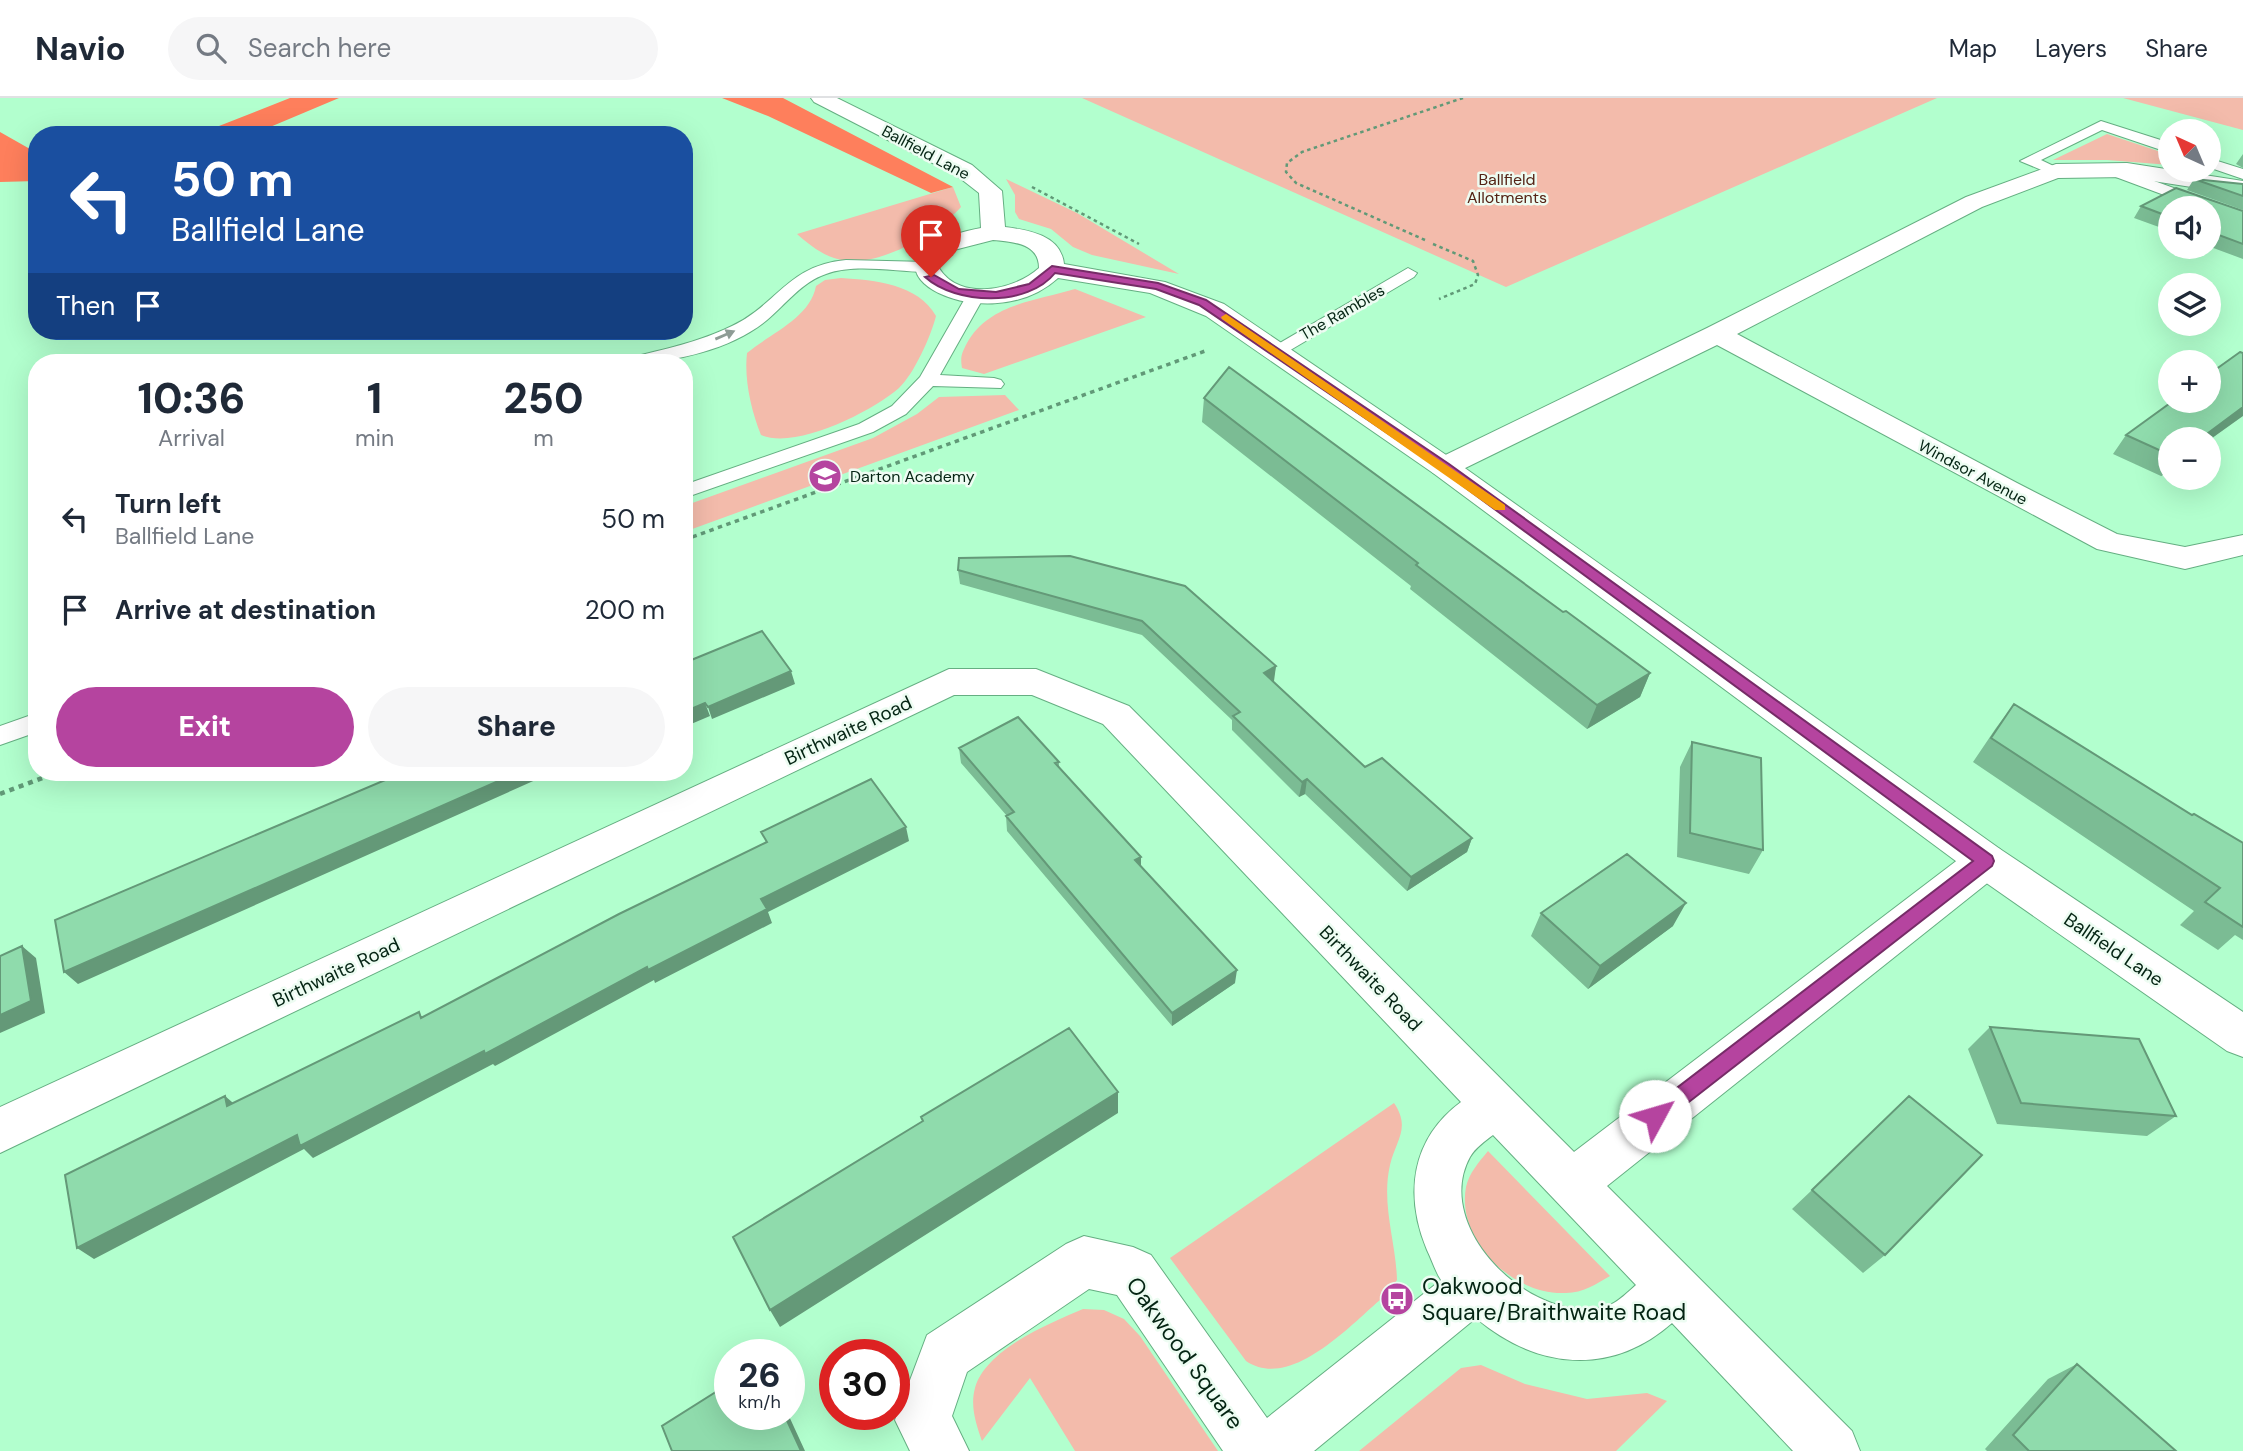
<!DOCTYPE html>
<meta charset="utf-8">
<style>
body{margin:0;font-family:"DM Sans",sans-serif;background:#f6f6f7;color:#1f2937;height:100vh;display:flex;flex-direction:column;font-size:26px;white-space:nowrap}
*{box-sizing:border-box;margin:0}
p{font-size:23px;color:#747a83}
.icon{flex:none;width:38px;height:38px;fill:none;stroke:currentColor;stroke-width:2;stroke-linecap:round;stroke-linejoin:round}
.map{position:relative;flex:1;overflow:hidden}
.side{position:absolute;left:28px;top:256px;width:665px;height:427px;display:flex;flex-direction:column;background:#fff;border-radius:28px;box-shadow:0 7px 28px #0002}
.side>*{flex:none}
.hud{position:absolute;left:28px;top:28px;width:665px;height:214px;border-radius:28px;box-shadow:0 7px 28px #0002;background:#1a4fa0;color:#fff;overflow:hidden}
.needle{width:46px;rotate:316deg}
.tools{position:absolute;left:2158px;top:21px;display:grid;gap:14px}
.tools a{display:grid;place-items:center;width:63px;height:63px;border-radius:50%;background:#fff;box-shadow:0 7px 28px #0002;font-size:35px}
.speed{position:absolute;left:714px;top:1241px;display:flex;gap:14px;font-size:35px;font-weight:700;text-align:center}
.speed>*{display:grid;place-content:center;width:91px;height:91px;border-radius:50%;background:#fff;box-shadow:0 7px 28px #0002;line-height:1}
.speed small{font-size:18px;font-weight:400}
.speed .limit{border:10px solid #d22;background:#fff;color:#111}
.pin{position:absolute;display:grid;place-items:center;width:60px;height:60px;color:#fff;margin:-72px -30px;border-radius:50% 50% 50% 0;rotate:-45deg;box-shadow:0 0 7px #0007}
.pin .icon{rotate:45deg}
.me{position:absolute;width:77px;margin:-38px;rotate:51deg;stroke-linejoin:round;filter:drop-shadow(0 0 5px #0008)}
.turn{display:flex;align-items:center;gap:24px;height:147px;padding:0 28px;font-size:32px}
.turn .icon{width:91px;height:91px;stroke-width:2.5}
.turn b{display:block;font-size:49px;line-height:60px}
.then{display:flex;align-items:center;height:66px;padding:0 28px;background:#0003;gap:14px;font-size:26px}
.eta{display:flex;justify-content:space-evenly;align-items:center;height:119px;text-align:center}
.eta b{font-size:42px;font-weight:800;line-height:49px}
.button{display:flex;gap:14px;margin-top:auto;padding:14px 28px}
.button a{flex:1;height:80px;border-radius:42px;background:#b5449f;color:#fff;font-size:28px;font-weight:800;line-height:80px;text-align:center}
.button a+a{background:#f6f6f7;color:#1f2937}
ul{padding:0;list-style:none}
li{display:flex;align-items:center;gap:21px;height:91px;padding:0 28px}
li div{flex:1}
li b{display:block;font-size:26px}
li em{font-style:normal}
header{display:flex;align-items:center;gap:42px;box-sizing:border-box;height:98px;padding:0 35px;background:#fff;border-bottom:2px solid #e0e1e3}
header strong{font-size:33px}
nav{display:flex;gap:38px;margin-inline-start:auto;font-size:24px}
.search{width:490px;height:63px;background:#f6f6f7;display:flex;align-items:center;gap:18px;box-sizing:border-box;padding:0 24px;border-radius:38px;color:#747a83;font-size:26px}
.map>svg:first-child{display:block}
</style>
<header>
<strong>Navio</strong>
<div class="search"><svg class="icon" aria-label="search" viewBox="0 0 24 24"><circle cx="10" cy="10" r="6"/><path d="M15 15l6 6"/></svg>Search here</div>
<nav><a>Map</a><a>Layers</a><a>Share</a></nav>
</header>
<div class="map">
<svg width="2243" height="1353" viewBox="0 0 2243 1353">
<rect width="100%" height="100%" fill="#b2ffce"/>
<path fill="#f3bbab" d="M1082,0h855l-431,189z
M2123,0h120v32z
M2107,36l63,21v10l-63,-5h-54z
M1006,81l71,34 102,61 -87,-19 -19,-8 -22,-18 -32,-10 -4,-7v-17z
M953,89l8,20c-25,28 -89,65 -127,51 -13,-4 -27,-15 -37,-24z
M841,180c34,2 77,6 95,38 -5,20 -22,58 -37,72 -28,24 -103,62 -138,47 -10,-25 -17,-56 -14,-82 24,-20 63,-35 69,-67l9,-6z
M1075,191l71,28 -162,57 -22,-6c-2,-12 0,-15 5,-25 22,-39 68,-42 108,-54z
M1005,297l14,15 -335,122v-26l189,-68 44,-24 22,-17z
M1394,1005c17,25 2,37 -4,62 -9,39 6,77 7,115l-9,13c-35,29 -96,99 -142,68l-76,-103z
M1488,1053l122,125c-14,8 -27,17 -44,17 -52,3 -110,-52 -100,-106 3,-14 13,-25 22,-36z
M1083,1211l21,1 20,9 16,17 78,115h-143l-45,-73 -48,63c-6,-17 -12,-35 -7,-53 11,-39 75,-65 108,-79z
M1481,1267l44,19 62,15 60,-6 20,8 -51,50h-257l102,-83z"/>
<path fill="#fe7f5c" d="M290,0h49l-88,37h-55z
M722,0h61l170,89 -22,6 -163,-77z
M0,34l37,21v28l-37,1z"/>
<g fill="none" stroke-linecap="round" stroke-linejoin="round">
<defs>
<path id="service" d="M2101,23l69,22v10l-68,-23 -61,30 23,11 -3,3h-10l-31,-13z
M2208,60l35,11v10l-35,-12z
M2110,67l133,48v11l-35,-12v-4h-9l-94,-35 -3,-3 3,-3z
M846,162l81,2 9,5 -9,5c-31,0 -72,-9 -101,2 -24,8 -40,30 -59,46 -35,29 -95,44 -140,42l2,-4c35,-9 71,-16 103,-32 46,-22 56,-61 114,-66z
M1408,170l9,5 -3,4 -132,78 -7,2 -9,-6z
M976,192l9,5 -45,80 54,3 7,2 3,4 -3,4 -68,-2 -27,28 -33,18 -189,66v-13l175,-61 33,-18 28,-29 47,-82z
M37,615v19l-37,13v-19z"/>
<path id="minor" d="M2127,65l116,18v14l-116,-18 -69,1 -76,29 -245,127 280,149 100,51 68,13 58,-12v20l-58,14 -88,-20 -380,-204 -262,128 -11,3 -11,-3 -4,-6 4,-6 274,-133 259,-131 90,-33z
M949,571h87l93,37 445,446 398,-303 14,-4 14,4 6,12 -6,12 -393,313 245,245 8,20h-67l-121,-128c-61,54 -136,46 -196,-5l-162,133h-91l-106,-156 -28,-6 -122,83 -15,44 17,35h-59l-15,-31 32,-85 139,-91 18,-8 49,11 18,8 116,163 174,-138c-6,-9 -9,-20 -14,-30 -23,-55 -16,-111 34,-148l-358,-378 -71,-29h-78l-954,458v-46zM1493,1037l143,150c-8,7 -17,16 -26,20 -72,26 -180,-75 -140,-148 5,-9 15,-16 23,-22z"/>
<path id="tertiary" d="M811,0h26l135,67 30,26 3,36c23,3 56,8 59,37l101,18 59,22 231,157 545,388 243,163v45l-16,-6 -255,-178 -539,-400 -227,-157 -56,-23 -92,-15c-76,69 -231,-20 -77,-50l-2,-35 -23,-18 -142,-73zM993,142c20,2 46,3 46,28 -24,22 -79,34 -100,0l1,-8 14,-10z"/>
</defs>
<use href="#service" stroke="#65af82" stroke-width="2"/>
<use href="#minor" stroke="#65af82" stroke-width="2"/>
<use href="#tertiary" stroke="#65af82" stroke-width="2"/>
<path stroke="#619977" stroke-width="2.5" stroke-dasharray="3.5 3.5" stroke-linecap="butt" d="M1032,89l107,57
M1425,142l-129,-57 -10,-11 1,-9 15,-11 161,-54
M1433,146l40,17 5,14 -3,9 -36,15"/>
<path stroke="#619977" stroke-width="3.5" stroke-dasharray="4.5 4.5" stroke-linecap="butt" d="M684,442l521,-189"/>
<path stroke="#619977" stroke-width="4.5" stroke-dasharray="5 5" stroke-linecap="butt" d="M0,696l58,-22"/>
<use href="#service" fill="#fff" fill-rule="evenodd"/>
<use href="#minor" fill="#fff" fill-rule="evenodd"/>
<use href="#tertiary" fill="#fff" fill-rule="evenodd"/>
</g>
<path fill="#7bbc94" d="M2243,56v14l-7,-4z
M2194,81l49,5v26l-56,-20z
M2176,90l67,23v48l-35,-13v-38h-38v23l-36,-13 7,-12z
M1204,300l359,214 87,61 -10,24 -53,32 -177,-140 1,-3 -209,-164z
M2126,337l44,4v31l-9,6 -48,-22z
M959,460l317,108 -3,15 92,86 107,71 -5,14 -60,39 -102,-97 -6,3 -67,-67v-10l-90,-85 -182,-51 -2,-14z
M2014,606l178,111 51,28v97l-8,-5 -17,15 -38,-25 14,-14 -221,-149 23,-34z
M1692,644l71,108 -14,24 -72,-17 3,-90z
M959,650l100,14v5l82,99 94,117 -63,43 -165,-195 -1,-15h1l-46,-53z
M1541,815l132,13 -85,63 -57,-53z
M1990,929l186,89 -29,20 -150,-12 -29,-75z
M1812,1092l73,65 -22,18 -71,-64z
M2077,1266l99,87h-189l-2,-2 63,-70z"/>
<path fill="#649978" d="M2243,309v9l-35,25v-2h-8z
M2170,366v6l-9,6z
M1276,568l-2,15 -12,6 2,-14z
M791,573l4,13 -83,35 -4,-12z
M1650,575l-10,24 -53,32 10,-24z
M705,605l5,13 -26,11v-15z
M519,674h17l4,6 -462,206 -14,-12z
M567,674h15l-12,5z
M1307,681l-2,15 -6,3 3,-15z
M906,729l3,14 -141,71 4,11 -117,60 -1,-3 -159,86 -2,-2 -180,94 -9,-9 -210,110 -17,-11 220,-113 350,-168 114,-68z
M1472,740l-5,14 -60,39 4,-14z
M1141,759v14l-6,-11z
M1686,805l-13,23 -85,63 12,-23z
M22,848l14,12 9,55 -45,20v-18z
M1237,872l-2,13 -63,43v-13z
M1118,994v21l-338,214 -10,-17z
M225,998l14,12 -12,-2z
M784,1316h4l17,37h-4z"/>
<path fill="#8fdbac" stroke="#649978" stroke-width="2" d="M2194,81l49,5v12z
M2176,90l67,23v33l-35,-13v-23h-38v9l-29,-11z
M2240,254l3,1v54l-43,32h-30v16l-44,-20 47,-34h35v-26z
M1229,269l334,245 3,-1 84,62 -53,32 -181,-140 2,-2 -214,-165z
M1070,458l115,30 91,80 -12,7 101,94 17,-9 90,80 -61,39 -104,-98 -5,3 -69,-66 7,-4 -98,-91 -184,-51 1,-12z
M762,533l29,40 -83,36 -3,-4 -21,9v-49z
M2014,606l178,111 2,-1 49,29v84l-38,-25 15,-14 -229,-150z
M1018,619l41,45 -4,1 86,94 -6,3 102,110 -65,43 -166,-197 8,-4 -55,-64z
M1692,644l69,16 2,92 -73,-17z
M404,674h115l-455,200 -9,-52z
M871,681l35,48 -145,72 6,10 -119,61 -1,-3 -162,87 -1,-3 -184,95 -3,-11 -220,113 -12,-73 160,-79 2,10 192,-94 2,6 198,-104 148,-72 -6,-10z
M1627,756l59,49 -86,63 -59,-53z
M22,848l9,55 -31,14v-59z
M1990,929l149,12 37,77 -155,-13z
M1069,930l49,64 -348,218 -37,-73 190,-116 -2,-4z
M1909,998l73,59 -97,100 -73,-65z
M2077,1266l99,87h-147l-16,-16z
M730,1285v31h54l17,37h-129l-10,-25z"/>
<defs><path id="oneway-solid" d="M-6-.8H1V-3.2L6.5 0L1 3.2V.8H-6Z" transform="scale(1.75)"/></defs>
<use fill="#8e9c95" href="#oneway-solid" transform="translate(725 237) rotate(-23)"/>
<path fill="#b5449f" stroke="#762c67" stroke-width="2" d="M1052,168l106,17 48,17 243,164 543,392 2,5 -2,5 -330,257 -7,3 -7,-3 -3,-7 3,-6 325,-249 -533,-392 -241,-164 -43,-16 -101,-16c-27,34 -99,32 -130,4l9,-2 25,14 37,3 33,-8z"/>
<path fill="#f59e0b" d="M1226,216l279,191v5h-10l-273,-191 -1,-2z"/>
<defs>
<symbol id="school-disc" viewBox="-11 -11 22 22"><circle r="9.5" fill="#b5449f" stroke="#edfcf2"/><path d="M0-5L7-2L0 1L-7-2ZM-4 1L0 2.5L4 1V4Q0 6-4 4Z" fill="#fff"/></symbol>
<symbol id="bus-disc" viewBox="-11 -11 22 22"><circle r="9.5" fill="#b5449f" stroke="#edfcf2"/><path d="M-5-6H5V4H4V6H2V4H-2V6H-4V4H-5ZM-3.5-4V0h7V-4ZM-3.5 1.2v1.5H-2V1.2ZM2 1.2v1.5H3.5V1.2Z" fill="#fff"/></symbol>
</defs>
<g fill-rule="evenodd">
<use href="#school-disc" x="806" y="359" width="38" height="38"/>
<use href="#bus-disc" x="1378" y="1182" width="38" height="38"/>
</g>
<g text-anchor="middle" stroke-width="5" stroke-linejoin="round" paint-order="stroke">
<g font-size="16" fill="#042413" stroke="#edfcf2">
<text transform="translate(926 54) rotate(28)" y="6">Ballfield Lane</text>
<text transform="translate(1342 214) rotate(-30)" y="6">The Rambles</text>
<text transform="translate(1973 374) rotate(28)" y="6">Windsor Avenue</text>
</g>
<g font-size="16" fill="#542315" stroke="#edfcf2">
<text x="1507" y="87">Ballfield<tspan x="1507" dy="18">Allotments</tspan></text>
</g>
<g font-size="16" fill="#042413" stroke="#edfcf2" text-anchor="start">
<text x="850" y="384">Darton Academy</text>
</g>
<g font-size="19" fill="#042413" stroke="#edfcf2">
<text transform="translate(848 632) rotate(-25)" y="7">Birthwaite Road</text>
<text transform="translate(2114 851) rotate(34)" y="7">Ballfield Lane</text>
<text transform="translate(336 874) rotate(-25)" y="7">Birthwaite Road</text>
<text transform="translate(1371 880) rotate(46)" y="7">Birthwaite Road</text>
</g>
<g font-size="23" fill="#042413" stroke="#edfcf2" text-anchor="start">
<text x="1422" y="1196">Oakwood<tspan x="1422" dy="26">Square/Braithwaite Road</tspan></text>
</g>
<g font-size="23" fill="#042413" stroke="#edfcf2">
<text transform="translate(1185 1255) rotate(54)" y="8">Oakwood Square</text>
</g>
</g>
</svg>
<div class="tools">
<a><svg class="needle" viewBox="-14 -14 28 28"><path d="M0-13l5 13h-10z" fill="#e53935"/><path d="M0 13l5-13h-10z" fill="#747a83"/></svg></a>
<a><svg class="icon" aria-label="sound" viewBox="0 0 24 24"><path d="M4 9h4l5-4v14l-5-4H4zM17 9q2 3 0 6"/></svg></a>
<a><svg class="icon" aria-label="layers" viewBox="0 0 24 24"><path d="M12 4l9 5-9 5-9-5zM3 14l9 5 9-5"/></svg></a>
<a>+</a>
<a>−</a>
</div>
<div class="speed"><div>26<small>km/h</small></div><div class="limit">30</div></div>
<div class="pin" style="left:931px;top:179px;background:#d93025"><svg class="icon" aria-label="arrive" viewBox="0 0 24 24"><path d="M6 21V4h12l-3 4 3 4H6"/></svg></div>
<svg class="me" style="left:1655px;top:1018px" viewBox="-20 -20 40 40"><circle r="19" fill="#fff"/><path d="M0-13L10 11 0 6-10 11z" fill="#b5449f"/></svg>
<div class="hud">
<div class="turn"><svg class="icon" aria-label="left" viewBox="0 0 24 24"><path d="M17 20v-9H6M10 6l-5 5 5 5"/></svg><div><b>50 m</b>Ballfield Lane</div></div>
<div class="then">Then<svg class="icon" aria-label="arrive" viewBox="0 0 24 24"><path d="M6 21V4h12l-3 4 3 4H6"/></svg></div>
</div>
<section class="side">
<div class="eta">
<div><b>10:36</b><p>Arrival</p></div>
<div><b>1</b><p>min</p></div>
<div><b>250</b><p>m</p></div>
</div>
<ul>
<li><svg class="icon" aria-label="left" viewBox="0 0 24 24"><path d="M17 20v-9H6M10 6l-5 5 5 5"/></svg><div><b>Turn left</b><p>Ballfield Lane</p></div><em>50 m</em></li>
<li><svg class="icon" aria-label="arrive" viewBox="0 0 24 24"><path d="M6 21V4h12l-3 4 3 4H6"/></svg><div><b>Arrive at destination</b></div><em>200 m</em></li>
</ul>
<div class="button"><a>Exit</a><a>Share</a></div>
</section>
</div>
